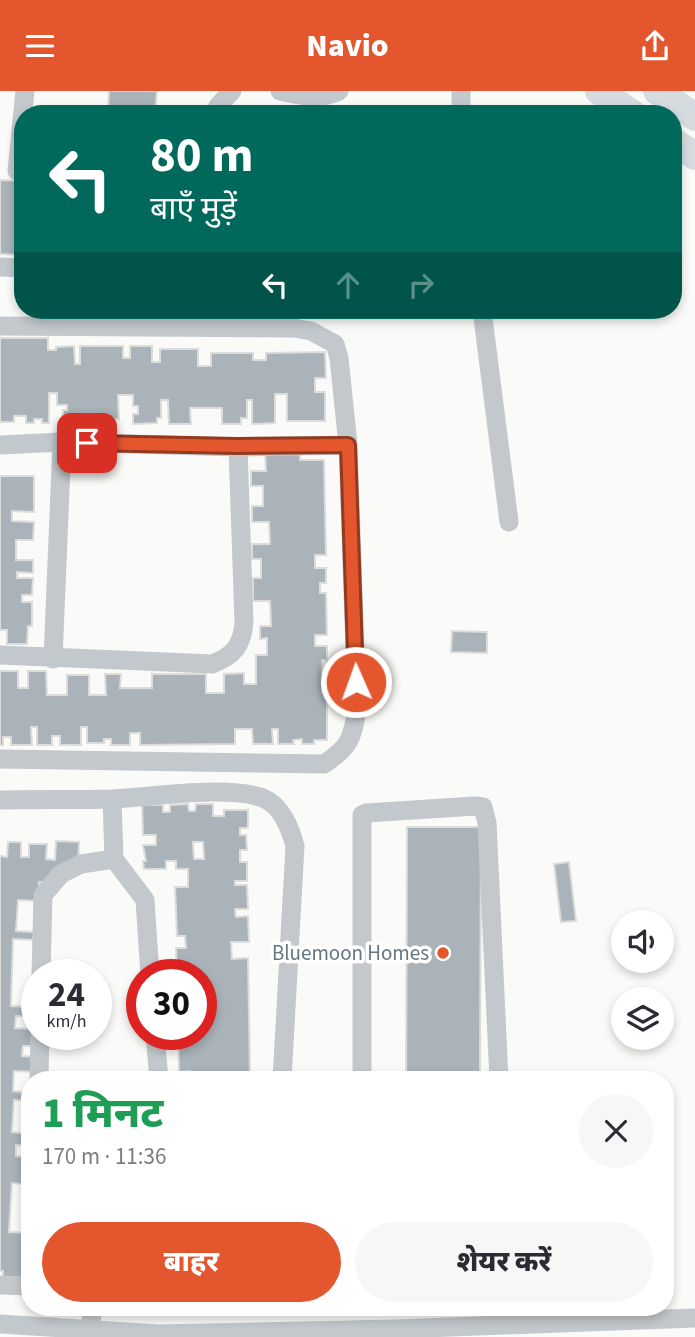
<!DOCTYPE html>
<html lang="hi">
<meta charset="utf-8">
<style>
body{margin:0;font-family:"Source Sans 3","Noto Sans Devanagari",sans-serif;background:#f7f7f7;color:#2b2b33;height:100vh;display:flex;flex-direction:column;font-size:26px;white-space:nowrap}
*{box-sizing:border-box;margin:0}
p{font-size:23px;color:#7c7c81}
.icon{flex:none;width:38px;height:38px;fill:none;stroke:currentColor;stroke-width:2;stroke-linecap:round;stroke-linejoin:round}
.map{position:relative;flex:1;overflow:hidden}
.panel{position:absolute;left:21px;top:980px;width:653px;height:245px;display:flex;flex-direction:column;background:#fff;border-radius:28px;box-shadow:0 4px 10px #0003}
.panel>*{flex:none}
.top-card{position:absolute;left:14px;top:14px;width:668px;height:214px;border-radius:28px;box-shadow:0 4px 10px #0003;background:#00695c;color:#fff;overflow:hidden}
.buttons{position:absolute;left:611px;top:819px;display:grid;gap:14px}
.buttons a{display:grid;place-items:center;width:63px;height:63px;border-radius:50%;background:#fff;box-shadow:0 4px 10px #0003;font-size:35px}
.speed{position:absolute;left:21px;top:868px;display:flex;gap:14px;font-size:35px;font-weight:700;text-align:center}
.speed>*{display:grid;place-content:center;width:91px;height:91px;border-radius:50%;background:#fff;box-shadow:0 4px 10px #0003;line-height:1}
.speed small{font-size:18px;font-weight:400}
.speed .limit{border:10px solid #d22;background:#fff;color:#111}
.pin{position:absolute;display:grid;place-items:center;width:60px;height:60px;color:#fff;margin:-30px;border-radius:14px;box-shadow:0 4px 10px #0006}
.me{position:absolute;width:77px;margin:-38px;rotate:358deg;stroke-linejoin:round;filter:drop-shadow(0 0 5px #0008)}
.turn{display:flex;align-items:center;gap:24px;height:147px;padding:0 21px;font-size:32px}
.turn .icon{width:91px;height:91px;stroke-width:2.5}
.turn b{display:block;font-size:49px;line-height:60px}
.lanes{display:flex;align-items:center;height:66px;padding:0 21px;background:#0003;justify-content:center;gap:35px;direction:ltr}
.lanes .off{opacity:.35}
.round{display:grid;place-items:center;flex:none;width:74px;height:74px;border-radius:37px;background:#f7f7f7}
.overview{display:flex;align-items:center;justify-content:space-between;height:119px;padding:0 21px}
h1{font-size:42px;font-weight:800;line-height:52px;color:#1e9e55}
.cta{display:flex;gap:14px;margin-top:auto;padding:14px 21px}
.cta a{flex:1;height:80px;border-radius:42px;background:#e4572e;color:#fff;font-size:28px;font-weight:800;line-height:80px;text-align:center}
.cta a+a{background:#f7f7f7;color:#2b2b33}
header{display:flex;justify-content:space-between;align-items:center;height:91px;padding:0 21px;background:#e4572e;color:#fff;font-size:32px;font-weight:800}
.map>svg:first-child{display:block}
</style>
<header><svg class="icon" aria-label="menu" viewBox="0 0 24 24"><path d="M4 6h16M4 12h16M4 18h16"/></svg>Navio<svg class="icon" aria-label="share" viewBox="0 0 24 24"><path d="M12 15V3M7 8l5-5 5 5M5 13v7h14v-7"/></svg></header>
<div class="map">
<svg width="695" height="1246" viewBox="0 0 695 1246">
<rect width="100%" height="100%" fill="#fafaf8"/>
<path fill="#aab3b9" stroke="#dcdcda" stroke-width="2" fill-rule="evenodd" d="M109,0h48l-2,23h-55v-5l8,1z
M0,89l23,1v74l-23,-1z
M0,247h48v12h8v-3l18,-1 1,18h5v-18h43v12h7v-12h22v16h8v-13h38v17h13v-13h42v7h13v-7l59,-1 1,26h-11v14h10v29h-38v-27h-12v29l-23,1v-24h-5v18h-6v6h-19v-16h-32l1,16h-22l-1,-24h-7v18h-4v5l-24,1v-10h5v-8h-5v-11h-15l1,24 -15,1v3h-6v-6h-13v3h-22v-10h4v-5h-10v-12h-8v30h-7v-4h-8v4h-8v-7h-12v6h-14z
M265,361h35v8h24l2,95h-11v13h11v15h-6v10h6l1,42h-12v11h12v14h-5v13h5v67h-13v4h-12v-5l-9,1 1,4h-16v-15h-6l1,15h-20l-1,-15h-17v15l-95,1v-12h-10v12h-19v-6h-7v4h-17v-16h-6v18h-21v-9h-8v9h-15v-18h-6l1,18h-21v-8h-8v8h-3v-74h18v17h10v-17h18l1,24h20v-20h22v20h17l-1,-21h16l-1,14h32v-14h54v19h18v-19l20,-1v11h12v-29h11v-17l-7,1v-13h11l-1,-25h-17v-23h8v-19h-9v-15h18l-1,-22h-17v-16h11v-20h-12v-15h15z
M0,385h34v36l-22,-1v10l22,1 -1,18h-17v20h17v13l-16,-1v6h16l-1,17h-10v7h10v24h-4l-1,18h-20v-14h-7z
M452,540l35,1v21l-36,-1z
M188,713l1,7h6l1,-7h17v12h11v-6h24v18h-8v7h6l1,15h-7v12h7v19h-12v4h12l1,24h-13l1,8 12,-1 1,26h-18l1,17 16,-1 2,115h-17v7h-42l-1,-9 -11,1 -1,-38h23v-59h-24l-1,-27h10l-1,-12h-8l-2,-49h13v-18h-12v-8h-10v8h-22l-1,-8h3l-3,-16h13v-10h-13l-1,-30h21v7h7v-7zM193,751h10l1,17h-10z
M407,736h74l-1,253h-74z
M56,750l23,1 -1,32 -28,8h-11l-1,19 -20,-1 -2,31 18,1 -1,8 -20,-1 -2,67 23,1v10l-18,-1 -1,12 22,1 1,17h-15l-1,10 16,1v15l-24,-1 -1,20 17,2v8l-16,-1 -2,32 18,2v12l-14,-1v11l14,1v28l-18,-2 -3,49 21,1v42l-3,16 -25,-2 1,-18h-3v-415l7,1 1,-15h13v15h8v-13h18l-1,15 9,1z
M569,771l7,59 -15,1 -7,-58z"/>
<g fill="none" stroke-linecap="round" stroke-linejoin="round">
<path stroke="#c3c8cc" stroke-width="19" d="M280,0c21,5 39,9 59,0
M461,0v23
M215,23l3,-8 14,-15
M17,80l8,-80
M0,176l23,1
M482,219l27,212
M0,235l294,2 17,3 24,13 4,14 9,87 9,264c-5,30 -7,38 -33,55l-324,-5
M0,354l62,-3 176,5 6,176c-2,22 -10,33 -32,41l-212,-9
M238,356l110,-2
M53,568l9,-217
M112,708l2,60 31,41 5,75
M0,709c38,-1 75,0 113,-1 40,-2 115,-14 150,-1 19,8 27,30 32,48l-13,234
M41,884l2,-80 18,-21 20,-10 33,-5
M155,943l4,46
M39,989l1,-46
M362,989v-265l4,-2 109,-7 8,1 4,16 12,257
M0,1194l30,1
M0,1233l159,10 238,-5 298,-11
M90,1239l3,-23"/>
<path stroke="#d6dbdf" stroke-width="28" d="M599,0l34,23
M657,0l38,26
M674,51l21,14"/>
</g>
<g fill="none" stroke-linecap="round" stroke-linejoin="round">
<defs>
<path id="route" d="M87,352l151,3 110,-1 8,237"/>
</defs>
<use href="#route" stroke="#94391e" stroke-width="18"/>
<use href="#route" stroke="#e4572e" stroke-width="12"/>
</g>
<circle fill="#e4572e" stroke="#fff" stroke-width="2.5" cx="443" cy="862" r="7"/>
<g text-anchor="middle" stroke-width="7" stroke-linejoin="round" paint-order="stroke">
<g font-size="21" fill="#657683" stroke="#fff" text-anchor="end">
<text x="429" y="869">Bluemoon Homes</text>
</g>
</g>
</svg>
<div class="buttons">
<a><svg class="icon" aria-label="sound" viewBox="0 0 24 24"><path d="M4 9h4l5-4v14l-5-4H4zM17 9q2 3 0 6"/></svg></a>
<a><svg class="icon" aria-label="layers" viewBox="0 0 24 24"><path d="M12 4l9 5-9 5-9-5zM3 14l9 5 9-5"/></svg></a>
</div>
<div class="speed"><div>24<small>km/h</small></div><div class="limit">30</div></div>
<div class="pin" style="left:87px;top:352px;background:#d93025"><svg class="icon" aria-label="arrive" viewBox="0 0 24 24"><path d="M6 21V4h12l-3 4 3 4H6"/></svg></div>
<svg class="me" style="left:356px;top:591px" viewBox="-20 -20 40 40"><circle r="17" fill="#e4572e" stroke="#fff" stroke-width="3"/><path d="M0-11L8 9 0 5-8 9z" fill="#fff"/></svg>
<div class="top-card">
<div class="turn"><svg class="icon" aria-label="left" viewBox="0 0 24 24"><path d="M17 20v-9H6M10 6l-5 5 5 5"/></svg><div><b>80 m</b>बाएँ मुड़ें</div></div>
<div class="lanes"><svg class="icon" aria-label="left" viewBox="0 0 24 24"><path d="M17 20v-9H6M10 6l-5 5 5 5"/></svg><svg class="icon off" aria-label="ahead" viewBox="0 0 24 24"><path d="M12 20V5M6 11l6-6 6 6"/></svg><svg class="icon off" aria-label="right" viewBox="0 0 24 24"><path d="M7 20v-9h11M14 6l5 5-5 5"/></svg></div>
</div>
<section class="panel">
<div class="overview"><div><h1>1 मिनट</h1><p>170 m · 11:36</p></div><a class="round"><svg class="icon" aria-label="close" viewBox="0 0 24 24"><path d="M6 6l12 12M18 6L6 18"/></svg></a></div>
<div class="cta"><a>बाहर</a><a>शेयर करें</a></div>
</section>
</div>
